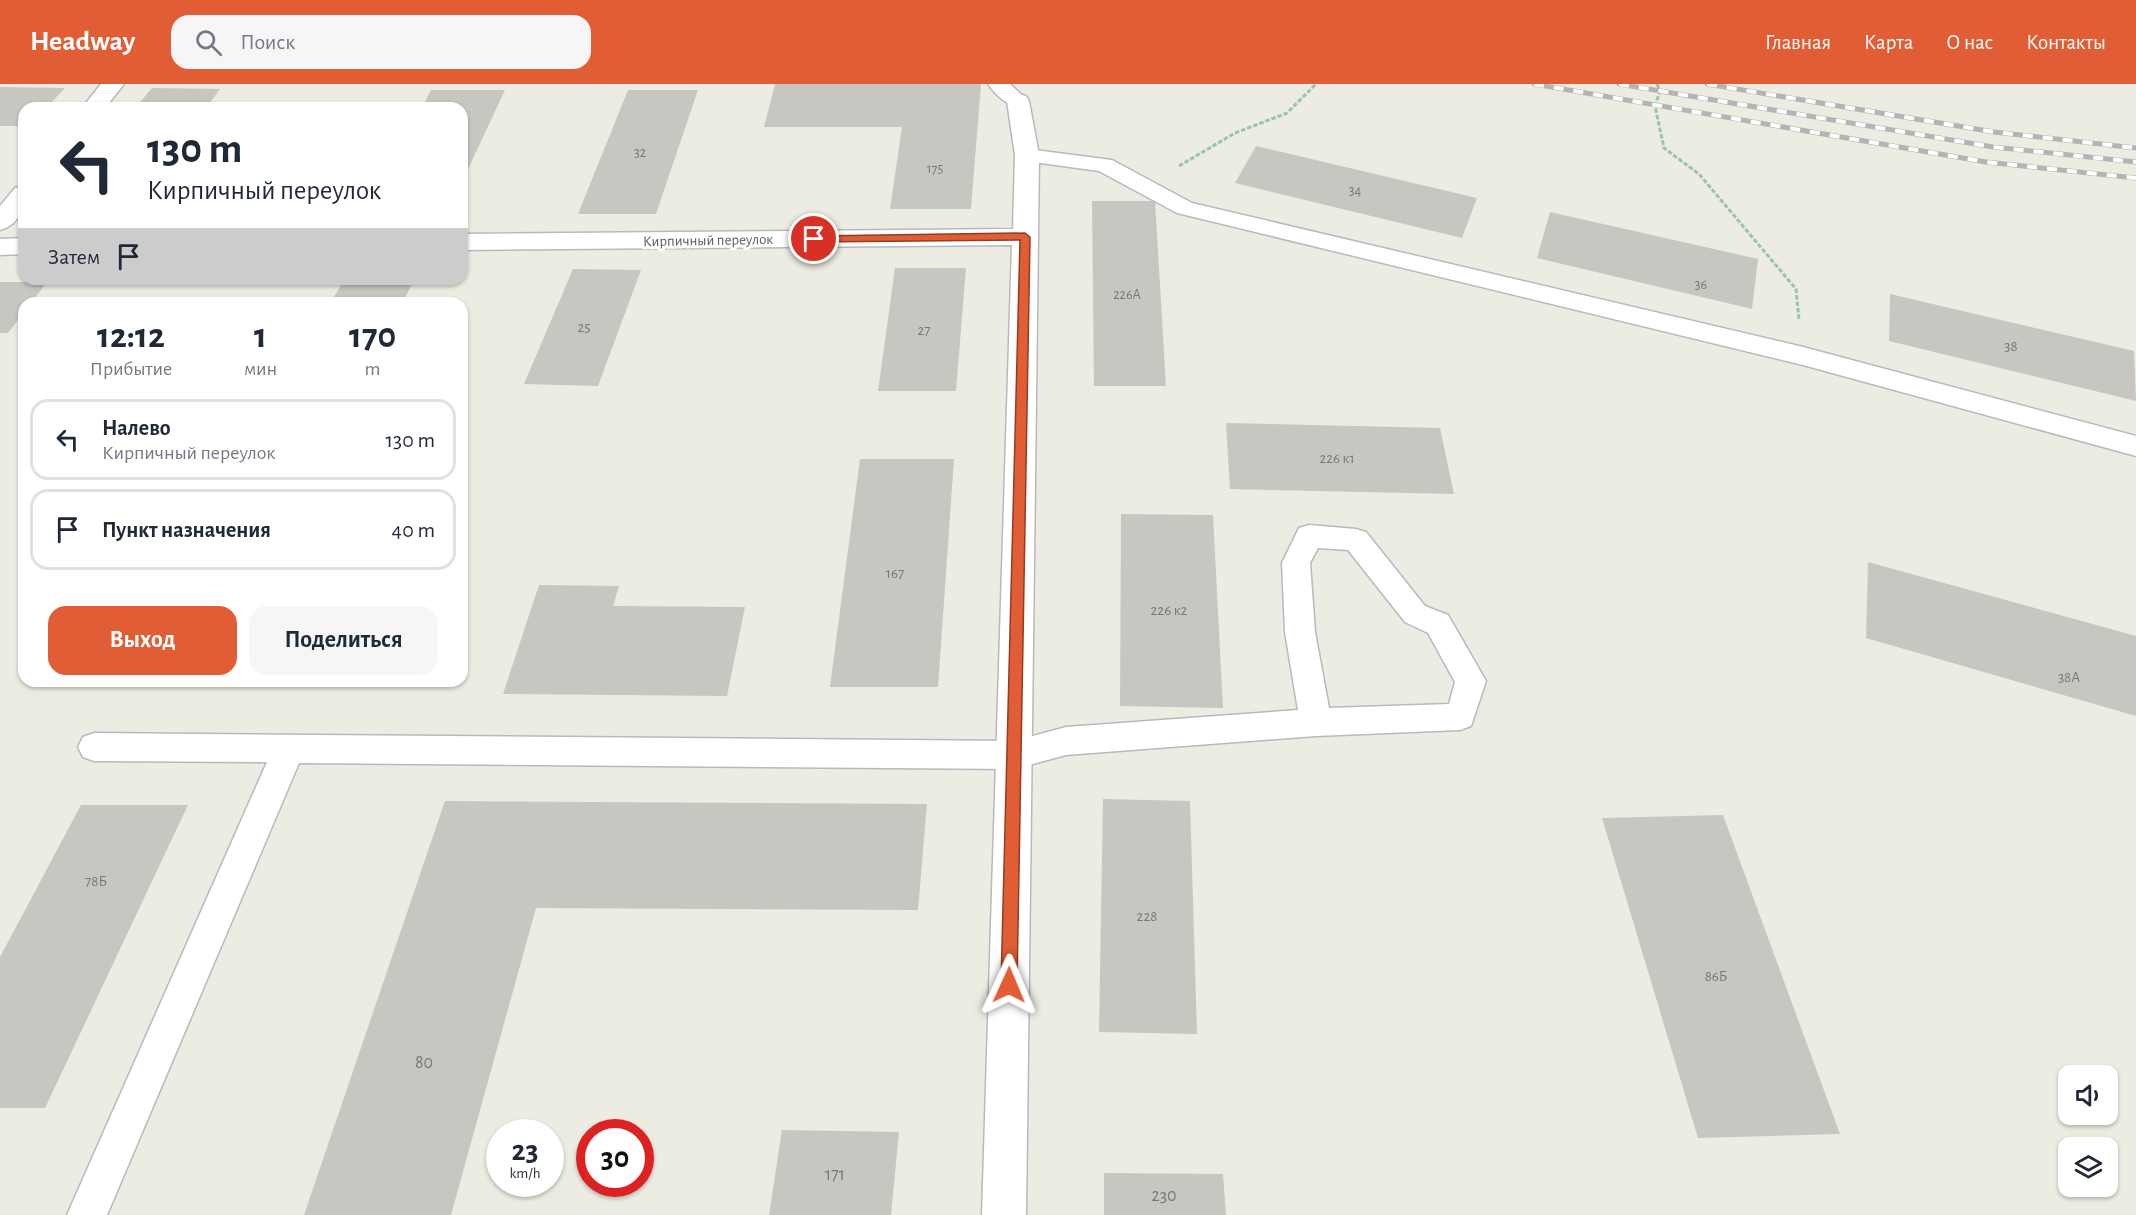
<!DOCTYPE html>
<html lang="ru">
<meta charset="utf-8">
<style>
body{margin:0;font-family:"Alegreya Sans",sans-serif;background:#f6f6f7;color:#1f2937;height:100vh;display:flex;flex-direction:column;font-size:22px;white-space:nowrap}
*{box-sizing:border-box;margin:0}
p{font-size:20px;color:#747a83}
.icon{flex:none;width:33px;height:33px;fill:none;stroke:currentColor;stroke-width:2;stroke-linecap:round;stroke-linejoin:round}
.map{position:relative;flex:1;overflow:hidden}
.sheet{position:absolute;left:18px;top:213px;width:450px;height:390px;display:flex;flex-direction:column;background:#fff;border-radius:18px;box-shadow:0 2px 4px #0004}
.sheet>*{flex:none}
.top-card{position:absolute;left:18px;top:18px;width:450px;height:183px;border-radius:18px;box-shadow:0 2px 4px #0004;background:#fff;color:#1f2937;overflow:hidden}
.controls{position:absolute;left:2058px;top:981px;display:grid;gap:12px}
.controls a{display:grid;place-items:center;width:60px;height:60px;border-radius:12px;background:#fff;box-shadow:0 2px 4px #0004;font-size:30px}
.speed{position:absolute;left:486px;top:1035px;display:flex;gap:12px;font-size:30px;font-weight:700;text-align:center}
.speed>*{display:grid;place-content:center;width:78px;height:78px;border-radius:50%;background:#fff;box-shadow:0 2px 4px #0004;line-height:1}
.speed small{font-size:15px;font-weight:400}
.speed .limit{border:9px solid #d22;background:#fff;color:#111}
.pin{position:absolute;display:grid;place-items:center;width:51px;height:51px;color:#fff;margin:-26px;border:3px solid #fff;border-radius:50%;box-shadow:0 2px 6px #0007}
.me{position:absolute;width:66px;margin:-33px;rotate:1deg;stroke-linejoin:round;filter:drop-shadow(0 0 4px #0008)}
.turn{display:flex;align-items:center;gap:21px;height:126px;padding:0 30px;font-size:27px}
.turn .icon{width:78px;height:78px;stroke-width:2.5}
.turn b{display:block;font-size:42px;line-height:51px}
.then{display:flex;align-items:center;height:57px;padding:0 30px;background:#0003;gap:12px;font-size:22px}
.eta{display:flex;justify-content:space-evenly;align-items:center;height:102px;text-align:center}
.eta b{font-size:36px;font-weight:600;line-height:42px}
.button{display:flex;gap:12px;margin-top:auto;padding:12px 30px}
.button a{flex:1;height:69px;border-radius:18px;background:#e05d35;color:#fff;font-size:24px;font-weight:600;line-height:69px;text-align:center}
.button a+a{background:#f6f6f7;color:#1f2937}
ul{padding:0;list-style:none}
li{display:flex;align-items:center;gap:18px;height:81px;margin:0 12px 9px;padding:0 18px;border:3px solid #e0e1e3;border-radius:18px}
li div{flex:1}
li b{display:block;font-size:22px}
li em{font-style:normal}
header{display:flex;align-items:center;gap:36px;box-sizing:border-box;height:84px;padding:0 30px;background:#e05d35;color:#fff}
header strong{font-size:28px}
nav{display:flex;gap:33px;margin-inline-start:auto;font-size:21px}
.search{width:420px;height:54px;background:#f6f6f7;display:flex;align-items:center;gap:15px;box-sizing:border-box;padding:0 21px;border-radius:18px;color:#747a83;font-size:22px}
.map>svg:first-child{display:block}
</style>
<header>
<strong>Headway</strong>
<div class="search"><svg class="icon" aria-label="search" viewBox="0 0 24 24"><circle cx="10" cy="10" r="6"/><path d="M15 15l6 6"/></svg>Поиск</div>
<nav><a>Главная</a><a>Карта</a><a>О нас</a><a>Контакты</a></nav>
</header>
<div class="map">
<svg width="2136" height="1131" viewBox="0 0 2136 1131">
<rect width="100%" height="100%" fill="#edece2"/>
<path fill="#c8c6c0" d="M775,0h206l-10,125h-81l12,-82h-138z
M0,3l65,1 -19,20h-22v18h-24z
M152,4l68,1 -14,19h-71z
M431,6h74l-43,92v-74h-40z
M628,6h70l-42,124h-78z
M1256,62l221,52 -15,40 -227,-55z
M1092,117h63l11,185h-72z
M1550,128l208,47 -6,50 -215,-51z
M895,184h71l-10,123h-78z
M573,185l68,1 -43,116 -74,-2z
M345,195h70l-13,24h-72z
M0,198h47l-16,21h-7v9l-16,21h-8z
M1890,210l244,57 2,50 -247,-60z
M1226,339l214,5 14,66 -224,-5z
M860,375h94l-16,228h-108z
M1121,430l92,1 10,193 -103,-2z
M1868,478l268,74v80l-270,-78z
M539,501l80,1 -6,20 132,1 -18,89 -224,-2z
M1103,715l87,2 7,233 -98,-2z
M445,717l482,3 -9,106 -382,-2 -85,307h-147z
M81,721h107l-143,303h-45v-151z
M1723,731l117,319 -142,4 -96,-320z
M782,1046l117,2 -8,83h-122z
M1104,1089l119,1 3,41h-122z"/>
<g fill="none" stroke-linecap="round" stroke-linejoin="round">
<defs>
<path id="service" d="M988,0h22l18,17 -3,4c-15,4 -29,-9 -37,-21z
M1027,65l85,11 80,43 611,144 333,89v20l-333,-91 -626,-152 -78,-42 -80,-11 -3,-5 3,-5z
M1309,441l47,4 10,3 59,74 23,9 38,66 -15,45 -11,4 -144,6 -250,19 -52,14 -715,-6 -192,452h-40l200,-453 -173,-1 -11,-4 -5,-10 5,-10 11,-4 920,8 52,-14 232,-17 -13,-78 -3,-69 17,-35zM1318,464l30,2 57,72 23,11 27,49 -6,22 -120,4 -14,-76 -5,-69z"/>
<path id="minor" d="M101,0h23l-19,24h-23z
M1018,10l8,2 3,5 10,54 -13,1060h-44l30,-970 -550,5v-16l551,-5 2,-74 -8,-54 3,-5z
M24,102c0,19 -2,38 -24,44v-24l15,-18z
M24,154v16l-24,1v-16z"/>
</defs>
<use href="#service" stroke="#b8b9be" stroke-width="3"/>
<use href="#minor" stroke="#b8b9be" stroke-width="3"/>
<path stroke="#9ac3ac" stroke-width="3" stroke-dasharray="4.5 2" stroke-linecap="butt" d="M1657,0l3,7 -5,15 9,42 35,26 97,115 3,31
M1179,82l56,-33 52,-20 29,-29"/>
<use href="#service" fill="#fff" fill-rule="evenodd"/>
<use href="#minor" fill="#fff" fill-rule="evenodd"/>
<defs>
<path id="rail" d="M1534,0l452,78 150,16
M1619,0l374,63 143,15
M1707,0l287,48 142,16"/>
</defs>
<use href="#rail" stroke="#b3b4b4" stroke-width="5"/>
<use href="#rail" stroke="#fff" stroke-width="4" stroke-dasharray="10" stroke-linecap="butt"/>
</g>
<path fill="#e05d35" stroke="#923c22" stroke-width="1.5" d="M1025,149l5,4 -13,748 -2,6 -6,2 -6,-2 -2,-6 19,-745 -206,2 -5,-3 5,-3z"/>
<g text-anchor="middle" stroke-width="6" stroke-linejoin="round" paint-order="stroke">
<g font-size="14" fill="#76777a">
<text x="640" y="73">32</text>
<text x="935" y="89">175</text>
<text x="1355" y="111">34</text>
<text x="1701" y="205">36</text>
<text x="1127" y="215">226А</text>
</g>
<g font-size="15" fill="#5b5d62" stroke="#fff">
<text transform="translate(708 156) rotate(-1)" y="5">Кирпичный переулок</text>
</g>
<g font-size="15" fill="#76777a">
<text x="584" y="248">25</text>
<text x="924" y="251">27</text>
<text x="2011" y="267">38</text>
<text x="1337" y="379">226 к1</text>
<text x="895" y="494">167</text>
<text x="1169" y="531">226 к2</text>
<text x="2069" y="598">38А</text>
<text x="96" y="802">78Б</text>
<text x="1147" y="837">228</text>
<text x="1716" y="897">86Б</text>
</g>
<g font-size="18" fill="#76777a">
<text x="424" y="984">80</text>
<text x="835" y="1096">171</text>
<text x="1164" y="1117">230</text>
</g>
</g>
</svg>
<div class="controls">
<a><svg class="icon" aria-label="sound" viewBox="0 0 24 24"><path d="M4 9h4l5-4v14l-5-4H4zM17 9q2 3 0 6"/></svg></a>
<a><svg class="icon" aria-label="layers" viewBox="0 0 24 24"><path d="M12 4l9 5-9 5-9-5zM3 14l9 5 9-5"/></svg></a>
</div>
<div class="speed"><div>23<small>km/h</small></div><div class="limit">30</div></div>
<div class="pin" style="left:814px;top:155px;background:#d93025"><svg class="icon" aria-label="arrive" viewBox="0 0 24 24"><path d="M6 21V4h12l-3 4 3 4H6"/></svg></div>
<svg class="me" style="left:1009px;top:901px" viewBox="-20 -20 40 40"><path d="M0-17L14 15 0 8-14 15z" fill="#e05d35" stroke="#fff" stroke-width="4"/></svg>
<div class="top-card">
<div class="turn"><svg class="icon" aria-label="left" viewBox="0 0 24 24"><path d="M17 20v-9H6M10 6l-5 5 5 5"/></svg><div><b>130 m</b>Кирпичный переулок</div></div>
<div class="then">Затем<svg class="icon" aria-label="arrive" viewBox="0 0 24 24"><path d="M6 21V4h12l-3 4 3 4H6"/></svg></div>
</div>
<section class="sheet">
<div class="eta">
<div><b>12:12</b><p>Прибытие</p></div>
<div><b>1</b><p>мин</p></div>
<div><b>170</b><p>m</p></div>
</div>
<ul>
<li><svg class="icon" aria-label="left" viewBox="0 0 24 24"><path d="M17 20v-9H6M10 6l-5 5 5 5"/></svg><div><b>Налево</b><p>Кирпичный переулок</p></div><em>130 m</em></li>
<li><svg class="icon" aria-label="arrive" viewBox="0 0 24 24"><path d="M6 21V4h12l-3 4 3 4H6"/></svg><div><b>Пункт назначения</b></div><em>40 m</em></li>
</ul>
<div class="button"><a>Выход</a><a>Поделиться</a></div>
</section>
</div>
